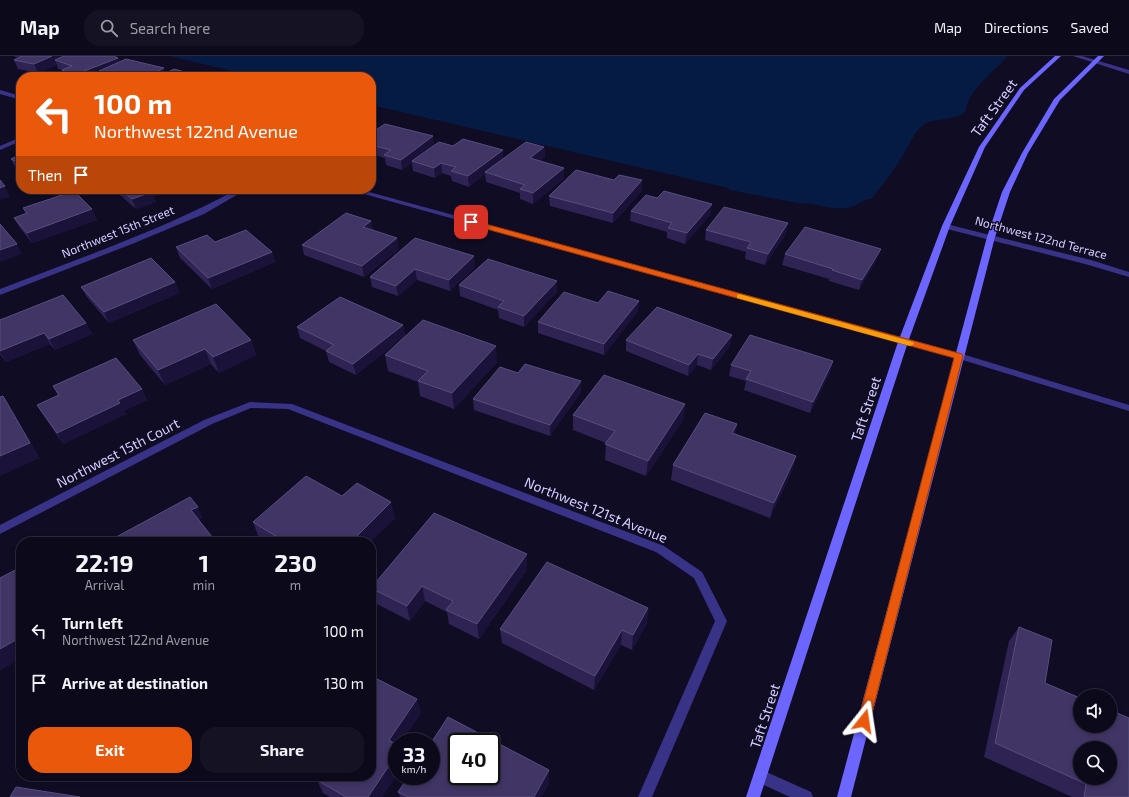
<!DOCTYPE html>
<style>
body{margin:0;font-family:"Exo 2",sans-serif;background:#151224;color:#f1f3f6;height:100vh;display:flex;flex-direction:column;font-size:15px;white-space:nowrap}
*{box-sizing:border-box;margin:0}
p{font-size:13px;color:#9a9aa3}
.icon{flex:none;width:22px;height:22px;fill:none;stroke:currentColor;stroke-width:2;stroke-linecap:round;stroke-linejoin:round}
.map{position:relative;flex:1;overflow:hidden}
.side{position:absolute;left:16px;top:481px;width:360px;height:244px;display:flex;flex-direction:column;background:#0c091b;border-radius:16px;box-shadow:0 2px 6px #0003,0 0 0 1px #2c2a3a}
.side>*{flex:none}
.top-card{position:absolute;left:16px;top:16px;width:360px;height:122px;border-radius:16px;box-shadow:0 2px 6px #0003,0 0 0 1px #2c2a3a;background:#ea580c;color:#fff;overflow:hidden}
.tools{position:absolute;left:1073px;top:633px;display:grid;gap:8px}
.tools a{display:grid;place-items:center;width:44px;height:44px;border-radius:50%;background:#0c091b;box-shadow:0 2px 6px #0003,0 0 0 1px #2c2a3a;font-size:20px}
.speed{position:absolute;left:388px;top:677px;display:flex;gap:8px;font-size:20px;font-weight:700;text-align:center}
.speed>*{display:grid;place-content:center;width:52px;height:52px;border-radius:50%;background:#0c091b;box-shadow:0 2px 6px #0003,0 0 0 1px #2c2a3a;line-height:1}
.speed small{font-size:10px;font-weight:400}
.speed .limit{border:2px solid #111;border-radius:6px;background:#fff;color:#111}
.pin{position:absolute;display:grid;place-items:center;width:34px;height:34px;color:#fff;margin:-17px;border-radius:8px;box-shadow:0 2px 6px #0006}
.me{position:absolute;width:44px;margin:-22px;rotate:15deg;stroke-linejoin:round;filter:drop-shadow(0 0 3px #0008)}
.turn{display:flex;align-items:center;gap:14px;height:84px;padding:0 12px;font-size:18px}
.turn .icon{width:52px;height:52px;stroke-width:2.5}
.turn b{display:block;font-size:28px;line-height:34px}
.then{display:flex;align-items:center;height:38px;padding:0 12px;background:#0003;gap:8px;font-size:15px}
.eta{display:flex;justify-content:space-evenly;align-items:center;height:68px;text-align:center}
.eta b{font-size:24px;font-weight:700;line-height:28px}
.button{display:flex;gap:8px;margin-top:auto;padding:8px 12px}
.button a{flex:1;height:46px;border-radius:16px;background:#ea580c;color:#fff;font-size:16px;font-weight:700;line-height:46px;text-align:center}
.button a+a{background:#151224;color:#f1f3f6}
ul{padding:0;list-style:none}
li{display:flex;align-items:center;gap:12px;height:52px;padding:0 12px}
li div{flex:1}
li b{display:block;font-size:15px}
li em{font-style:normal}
header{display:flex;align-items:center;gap:24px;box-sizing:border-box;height:56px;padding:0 20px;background:#0c091b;border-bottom:1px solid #2c2a3a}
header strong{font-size:19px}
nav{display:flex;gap:22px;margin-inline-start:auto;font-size:14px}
.search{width:280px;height:36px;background:#151224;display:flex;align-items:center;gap:10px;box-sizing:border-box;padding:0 14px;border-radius:16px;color:#9a9aa3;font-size:15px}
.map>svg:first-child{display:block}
</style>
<header>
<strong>Map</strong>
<div class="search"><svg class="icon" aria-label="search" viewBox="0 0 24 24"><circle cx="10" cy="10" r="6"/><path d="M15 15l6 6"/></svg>Search here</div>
<nav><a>Map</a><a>Directions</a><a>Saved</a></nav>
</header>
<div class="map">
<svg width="1129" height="741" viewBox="0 0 1129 741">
<rect width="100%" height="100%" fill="#100c24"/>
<path fill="#051b43" d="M170,0h838c-14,15 -40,35 -43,56 -13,10 -32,5 -43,14 -8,7 -13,19 -18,28 -10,16 -21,31 -33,45 -8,0 -15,8 -24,9 -13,2 -28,-3 -41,-5l-3,1 -73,-14 -2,-2 -357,-83v-28h-115z"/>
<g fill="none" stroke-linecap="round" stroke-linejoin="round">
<path fill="#383387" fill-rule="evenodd" d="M959,297l170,52v6l-173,-53 -2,-2z"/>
<path fill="#383387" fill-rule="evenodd" d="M1073,0h9l47,14v4z
M0,34l21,6v4l-21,-6z
M21,81v4l-21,9v-4z
M238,133h9l-43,25 -72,30 -132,51v-6c80,-31 162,-59 238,-100z
M346,133h12l604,165 2,2 -5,3 -3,-1z
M943,168h3l145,36 38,12v5l-44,-13 -142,-36z
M250,346l42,2 372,142 38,26 25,49 -75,176h-14l77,-176 -21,-43 -38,-26 -368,-143 -37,-1 -39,16 -212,110v-9l204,-105z
M760,713l51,23 2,5h-23l-35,-16 -2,-5 2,-5z"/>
<path fill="#6c66ff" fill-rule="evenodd" d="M1055,0h6l-37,34 -39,57 -35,79 -42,116 -148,455h-14l152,-455 44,-116 37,-79 41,-59z
M1098,0h6l-44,44 -32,53 -18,39 -15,45 -144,560h-14l150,-560 15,-45 20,-39 32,-54z"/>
</g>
<path fill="#2e2353" d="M14,0h100l4,2 2,3 45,12 38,4h-101l-1,-2 -6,2h-30l-3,-7 -4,-1 -1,-4 -19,8 -20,-4 -4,-9 4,-2 -3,-1z
M371,69l2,7 61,14h19l50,13 41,-12 1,10 -5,4 24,17 -31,26 -13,-5v-6l-34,-11 -1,-8 -16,13 -17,-6 -1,-5 -9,-3 -7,5 -22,-7 -1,-8 -10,7 -16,-5 -1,-7 -14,-4z
M21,98v18l-5,-3 -5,-10z
M113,133h60l-19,7 2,6 -20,7z
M642,135l-29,32 -63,-17 -1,-10z
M657,142l55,6 -2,11 -25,29 -18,-6v-6l-37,-11 1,-10z
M23,152l69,1 5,11 -65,23 -12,-15 -6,-10 12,-4z
M371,165l2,9 24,8 2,11 -35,28 -60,-22 -2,-10z
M706,174l80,4 -21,31 -20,-6 1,-7 -41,-12z
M415,182l60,29 -25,24 -33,-11 -19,16 -26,-9 -2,-10z
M215,186l57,10 3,10 -63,27 -32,-31 -4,-11z
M785,198l92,5 -18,31 -30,-9v-2l-47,-14z
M175,226l4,11 -70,30 -22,-26 -6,-10z
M459,229l98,7 -33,35 -25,-9 -1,-8 -38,-14z
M598,247l40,8 -34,44 -66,-22v-11z
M0,264l86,3 6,11 -37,16 -5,-6 -44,18 -6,-8z
M403,269l2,11 -49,39 -27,-13 -3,-11 -26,-13 -3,-11z
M732,279l-2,11 -19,24 -14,-5 -9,11 -62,-25v-11z
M133,284h118l5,15 -37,18 -8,-9 -46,21 -25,-30z
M385,299l112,7 -43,47 -34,-13 -2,-14 -30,-11z
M833,305l-3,11 -20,41 -66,-23 2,-9 -17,-5 2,-11z
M53,330l89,3 5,11 -23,11 2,3 -63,30 -19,-28 -7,-11 21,-10z
M581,336l-31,44 -76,-26 -1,-11z
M685,348l-2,16 -37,56 -41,-16 1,-17 -33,-13v-15z
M737,368l-2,10 61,22 -4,15 -22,47 -99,-38 2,-15z
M342,440l53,22 -25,24h-104l-7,-4 -6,-16z
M527,498v16l-48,69 -30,-15 -2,-12 -22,-11 -15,20 -35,-18 -4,-15z
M648,552l-1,15 -15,27 -11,-5 -27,45 -92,-47 -2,-14z
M1019,571l26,56 84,114h-57l-88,-40 25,-116z
M421,657l-20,29h-4v32l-15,23h-52l-7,-4 -6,-13z
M549,727l-8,14h-141l-2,-5z"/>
<path fill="#1a1238" d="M52,0h23l-20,4 2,5 -19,8 -4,-9z
M118,2l4,9 -23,4 2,4 -6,2h-20l-1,-2z
M164,12l3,9h-21z
M372,69l1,10 -2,1v-10z
M433,80l1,10 -22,15v2l-10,7 -1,-10z
M544,91l1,10 -14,11 -1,-10z
M503,94v10l-18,12v2l-16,13 -1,-11z
M441,107l1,10 -7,5 -1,-10z
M564,112v10l-31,26v-11z
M642,124v11l-29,32v-10z
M5,130l5,11 -10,3v-12z
M147,133h26l-19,7 2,6 -20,7 -4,-10z
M712,148l-2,11 -25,29 2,-11z
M92,153l5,11 -65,23 -5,-10z
M371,165l2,11 -10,-5z
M788,167l-2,11 -21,31 3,-11z
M397,182l2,11 -35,28 -2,-11z
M17,188l5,10 -22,8v-12z
M881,193l-4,10 -18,31 3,-10z
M272,196l3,10 -63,27 -4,-11z
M474,200l1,11 -25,24 -1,-11z
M415,213l2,11 -19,16 -2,-10z
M557,225v11l-33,35v-11z
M175,226l4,11 -70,30 -5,-11z
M639,245l-1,10 -34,44v-11z
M86,267l6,11 -37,16 -6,-11z
M403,269l2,11 -49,39 -3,-11z
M44,277l6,11 -44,18 -6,-10v-1z
M732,279l-2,11 -19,24 2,-11z
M251,284l5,15 -37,18 -6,-16z
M496,290l1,16 -43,47 -2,-16z
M205,293l6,15 -46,21 -7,-15z
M698,298l-1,11 -9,11 1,-11z
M833,305l-3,11 -20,41 3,-11z
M581,325v11l-31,44v-11z
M142,333l5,11 -23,11 2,3 -63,30 -6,-11 61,-33z
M3,340l10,15 27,47 -40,18v-20z
M685,348l-2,16 -37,56 2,-15z
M737,368l-3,16 -2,-7z
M796,400l-4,15 -22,47 4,-15z
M391,446l4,16 -25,24h-19z
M198,451l5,11 -7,3 -5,-11z
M527,498v16l-48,69 -2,-15z
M422,530l3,15 -15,20 -3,-15z
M648,552l-1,15 -15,27 1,-15z
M622,574l-1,15 -27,45 1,-14z
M21,581v21l-21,13v-22z
M417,643l4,14 -20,29h-4v6l-8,-8z
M397,698v20l-15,23h-14z
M549,714v13l-8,14h-7z"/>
<path fill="#403565" stroke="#574e7e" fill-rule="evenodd" d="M22,0h30l-18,8 -20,-4z
M64,0h50l4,2 -44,17 -12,-5 10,-4 -17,-6z
M126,3l38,9 -18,9h-32l3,-1 -18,-5z
M174,13l29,8h-45z
M385,68l48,12 -32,24 -17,-5 7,-5 -20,-5v-12z
M463,83l40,11 -35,26 -17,-5 5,-4 -15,-4 -7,5 -22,-7 27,-19 14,4z
M526,86l18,5 -14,11 34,10 -31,25 -13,-4 5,-4 -40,-13z
M21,98v10l-10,-5z
M576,114l38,10 5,-5 23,5 -29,33 -64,-17z
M0,124l5,6 -5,2z
M120,133h29l3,3 -20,7z
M74,135l18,18 -65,24 -13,-15 13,-5 -4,-5z
M664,135l48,13 -25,29 -19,-5 4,-5 -41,-12 15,-16 11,3z
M724,151l64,16 -20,31 -21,-6 4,-6 -45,-12z
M346,157l25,8 -8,6 34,11 -35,28 -60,-21z
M0,168l17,20 -17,6z
M805,171l76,22 -19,31 -30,-10 1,-1 -48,-15z
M246,174l26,22 -64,26 -32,-31 31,-12 8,7z
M415,182l59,18 -25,24 -34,-11 -19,17 -26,-9z
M151,202l24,24 -71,30 -23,-25z
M488,203l69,22 -33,35 -26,-9 6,-6 -45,-16z
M608,235l31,10 -35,43 -66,-22 26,-30 34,11z
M63,239l23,28 -37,16 -5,-6 -44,18v-31z
M340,241l63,28 -50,39 -27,-13 8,-6 -37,-18z
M216,248l35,36 -38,17 -8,-8 -47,21 -25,-30z
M657,251l75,28 -19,24 -15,-5 -9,11 -63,-25z
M423,264l73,26 -44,47 -34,-12 10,-10 -43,-16z
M750,279l83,26 -20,41 -67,-23 5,-8 -20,-6z
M116,302l26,31 -24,11 2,3 -63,30 -20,-28 22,-10 -6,-9z
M525,308l56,17 -31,44 -77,-26 27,-32 18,6z
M604,319l81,29 -37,57 -43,-17 10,-13 -42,-16z
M3,340l27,47 -30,13v-59z
M705,357l32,11 -5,9 64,23 -22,47 -101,-38z
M306,420l36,20 15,-13 34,19 -40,40h-66l-32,-20z
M190,441l8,10 -7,3 25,32h-109z
M434,457l93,41 -50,70 -31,-14 7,-9 -31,-15 -15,20 -36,-18z
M547,506l101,46 -15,27 -11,-5 -27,46 -95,-47z
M19,512l2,3v66l-21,12v-71z
M1019,571l33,13 -7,43 35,15v28h30v-16l19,8v79h-45l2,-13 -91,-41zM1080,692h30v30h-30z
M371,620l46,23 -28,41 8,5v9l-29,43h-22l-29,-17 2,-4h52z
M448,661l101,53 -15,27h-126l-10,-5 11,-16h22v-33zM457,686h34v34h-34z
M16,731l64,10h-70z"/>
<path fill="#ea580c" stroke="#983908" d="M471,164l491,134 1,2 -94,369 -5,2 -4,-2 -2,-4 96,-363 -486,-134 -1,-2z"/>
<path fill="#f59e0b" d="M739,238l174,48 1,2 -4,2 -173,-48v-3z"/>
<g text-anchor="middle" stroke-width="3" stroke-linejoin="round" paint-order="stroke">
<g font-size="12" fill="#d5cfff" stroke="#100c24">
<text transform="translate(118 176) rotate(-22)" y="4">Northwest 15th Street</text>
<text transform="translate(1041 182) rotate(15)" y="4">Northwest 122nd Terrace</text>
</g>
<g font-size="14" fill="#d5cfff" stroke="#100c24">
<text transform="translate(994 52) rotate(-54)" y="5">Taft Street</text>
<text transform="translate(866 353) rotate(-72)" y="5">Taft Street</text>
<text transform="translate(118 397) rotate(-27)" y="5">Northwest 15th Court</text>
<text transform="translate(596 454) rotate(22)" y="5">Northwest 121st Avenue</text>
<text transform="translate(765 660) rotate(-72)" y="5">Taft Street</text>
</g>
</g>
</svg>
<div class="tools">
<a><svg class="icon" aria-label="sound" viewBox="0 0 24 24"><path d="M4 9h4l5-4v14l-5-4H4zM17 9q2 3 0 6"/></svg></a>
<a><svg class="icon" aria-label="search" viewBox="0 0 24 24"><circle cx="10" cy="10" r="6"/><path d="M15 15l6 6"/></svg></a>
</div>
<div class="speed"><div>33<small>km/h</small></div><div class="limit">40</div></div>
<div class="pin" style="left:471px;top:166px;background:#d93025"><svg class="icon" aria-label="arrive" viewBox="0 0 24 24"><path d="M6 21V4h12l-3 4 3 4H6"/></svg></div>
<svg class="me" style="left:864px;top:665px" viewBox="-20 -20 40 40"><path d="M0-17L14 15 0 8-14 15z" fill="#ea580c" stroke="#fff" stroke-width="4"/></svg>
<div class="top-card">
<div class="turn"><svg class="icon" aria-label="left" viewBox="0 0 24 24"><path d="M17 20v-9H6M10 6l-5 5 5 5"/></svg><div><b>100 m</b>Northwest 122nd Avenue</div></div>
<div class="then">Then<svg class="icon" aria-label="arrive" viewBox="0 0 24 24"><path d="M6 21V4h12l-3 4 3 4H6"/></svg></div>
</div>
<section class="side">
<div class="eta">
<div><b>22:19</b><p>Arrival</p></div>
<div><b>1</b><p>min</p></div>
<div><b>230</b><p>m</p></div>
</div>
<ul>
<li><svg class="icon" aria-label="left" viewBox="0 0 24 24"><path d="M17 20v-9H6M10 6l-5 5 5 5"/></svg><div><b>Turn left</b><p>Northwest 122nd Avenue</p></div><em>100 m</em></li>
<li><svg class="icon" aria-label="arrive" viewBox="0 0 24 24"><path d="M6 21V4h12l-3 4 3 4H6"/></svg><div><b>Arrive at destination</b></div><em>130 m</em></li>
</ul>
<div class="button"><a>Exit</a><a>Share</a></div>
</section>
</div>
